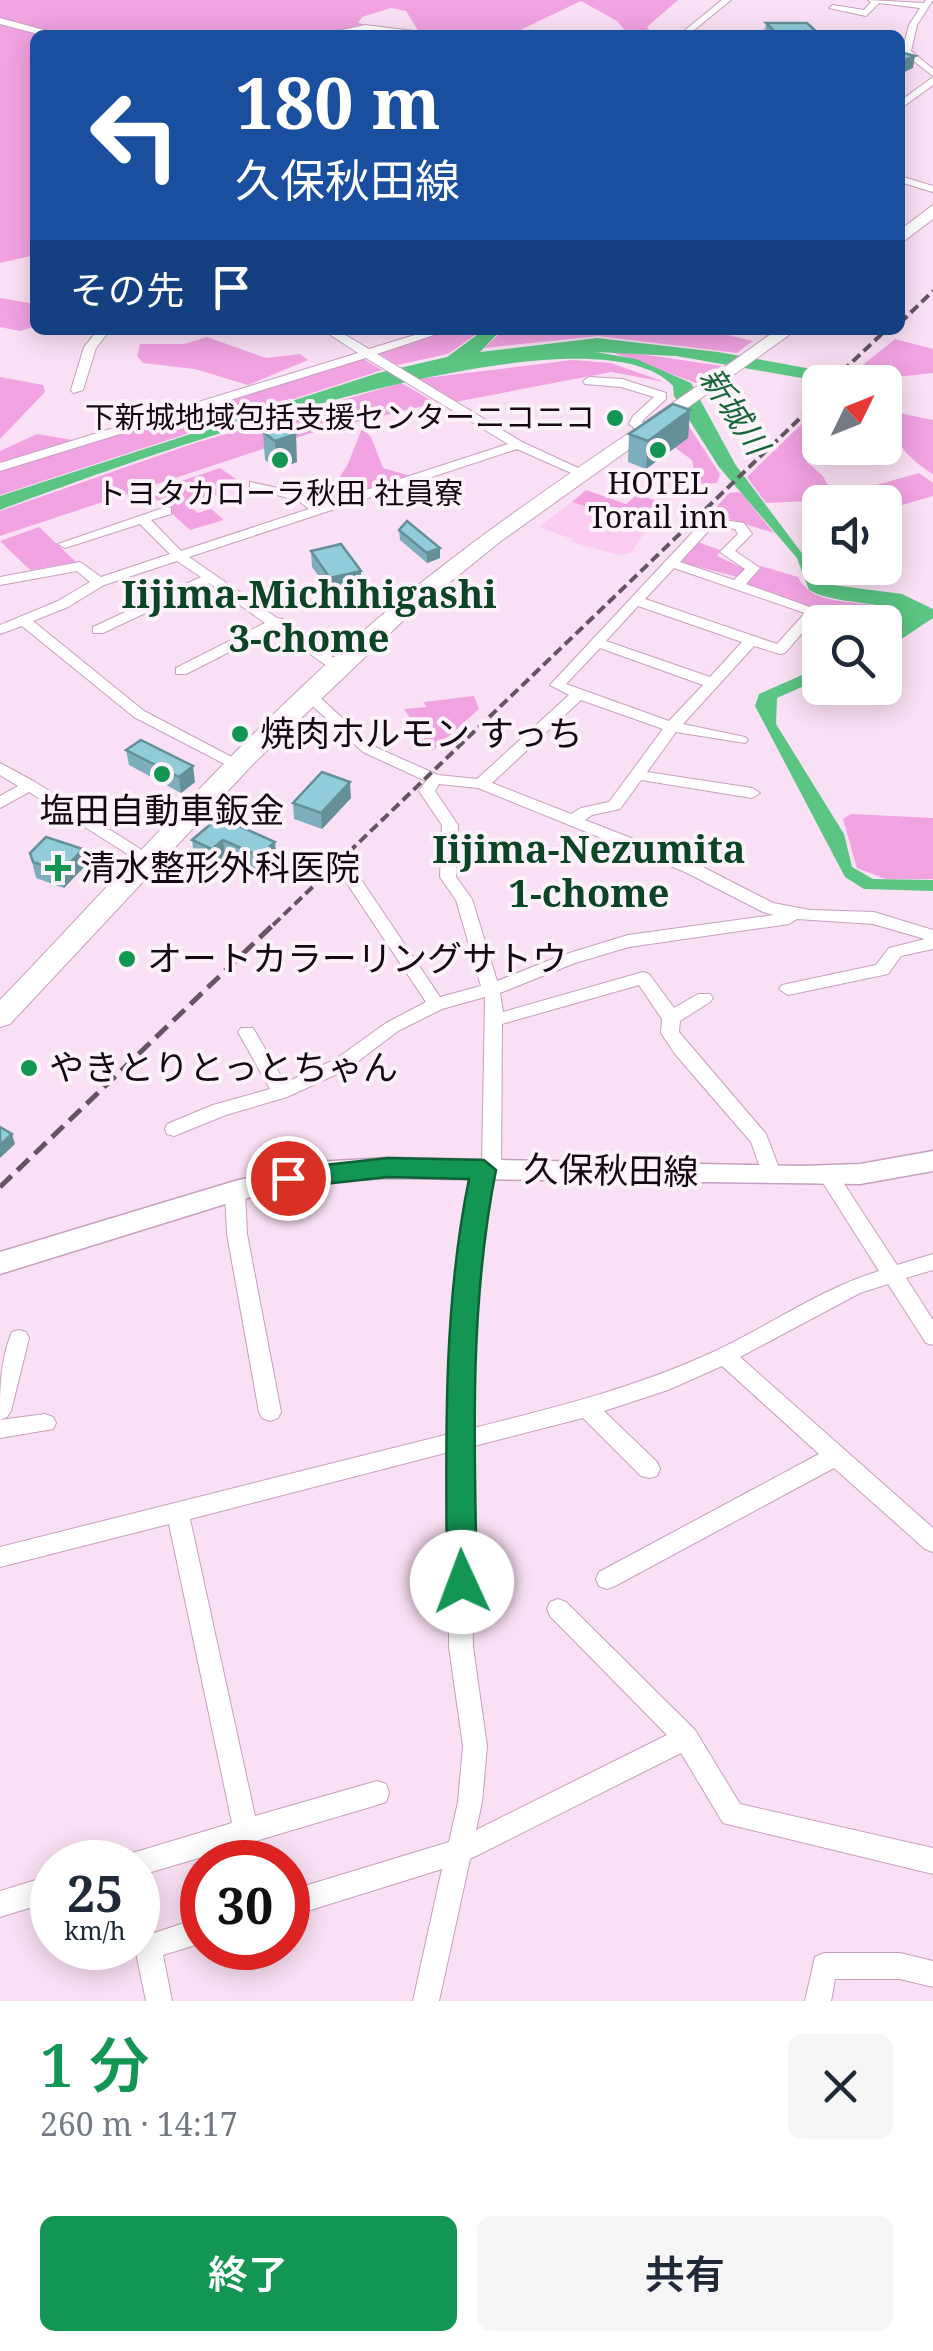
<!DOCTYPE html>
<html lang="ja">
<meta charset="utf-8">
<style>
body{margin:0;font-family:"Noto Serif","Noto Sans JP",serif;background:#f6f6f7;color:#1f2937;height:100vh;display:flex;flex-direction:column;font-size:38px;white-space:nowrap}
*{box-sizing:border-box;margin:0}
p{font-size:32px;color:#747a83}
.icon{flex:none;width:55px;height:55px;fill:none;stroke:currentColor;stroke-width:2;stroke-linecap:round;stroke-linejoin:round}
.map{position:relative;height:2001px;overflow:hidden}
.drawer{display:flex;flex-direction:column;background:#fff;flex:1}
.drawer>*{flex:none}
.hud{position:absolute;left:30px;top:30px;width:875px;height:305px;border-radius:15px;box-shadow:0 5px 25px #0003;background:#1a4fa0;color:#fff;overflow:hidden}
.needle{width:65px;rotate:47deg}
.controls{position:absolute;left:802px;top:365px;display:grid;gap:20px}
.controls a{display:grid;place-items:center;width:100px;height:100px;border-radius:15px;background:#fff;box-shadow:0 5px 25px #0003;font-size:50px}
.speed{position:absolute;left:30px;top:1840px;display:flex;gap:20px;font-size:50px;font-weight:700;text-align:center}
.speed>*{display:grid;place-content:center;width:130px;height:130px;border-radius:50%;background:#fff;box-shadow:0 5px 25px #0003;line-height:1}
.speed small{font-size:25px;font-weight:400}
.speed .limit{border:15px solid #d22;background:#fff;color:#111}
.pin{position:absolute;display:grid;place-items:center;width:85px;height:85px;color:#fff;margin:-42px;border:5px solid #fff;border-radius:50%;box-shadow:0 2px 10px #0007}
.me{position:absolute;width:110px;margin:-55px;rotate:358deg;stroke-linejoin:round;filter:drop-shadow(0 0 8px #0008)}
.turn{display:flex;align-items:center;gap:35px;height:210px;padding:0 40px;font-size:45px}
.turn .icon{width:130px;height:130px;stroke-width:2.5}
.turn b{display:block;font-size:70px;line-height:85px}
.then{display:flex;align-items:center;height:95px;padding:0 40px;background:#0003;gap:20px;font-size:38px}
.round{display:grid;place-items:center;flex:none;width:105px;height:105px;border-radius:15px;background:#f6f6f7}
.overview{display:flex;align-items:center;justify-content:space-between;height:170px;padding:0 40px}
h1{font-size:60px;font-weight:600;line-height:75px;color:#139554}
.action{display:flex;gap:20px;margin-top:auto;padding:20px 40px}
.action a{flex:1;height:115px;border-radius:15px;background:#139554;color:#fff;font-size:40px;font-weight:600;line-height:115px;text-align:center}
.action a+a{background:#f6f6f7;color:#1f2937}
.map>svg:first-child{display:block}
</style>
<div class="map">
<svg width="933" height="2001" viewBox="0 0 933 2001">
<rect width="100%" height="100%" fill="#fae0f4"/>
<path fill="#fccbf1" d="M571,502l76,26 -16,25 -12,2 -48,-13 1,-3 -33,-12z"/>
<path fill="#f1a2e1" d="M0,0h678l-31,27 6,8h-24l-12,-14 -36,-20 -71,34h-82l-9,-3 -13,-21 -15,-3 -29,9 -4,6 56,12h-379v220l-35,8z
M0,298l35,6 -1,23 -14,4 -20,-4z
M451,330h31l-34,24 -51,11 -21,-13z
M504,330h202l47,11 -16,12 -139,-17 -114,12z
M207,337l59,21 34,-4 8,6 -60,25 -53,-16 -52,-6 -6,-7 3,-12h44z
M895,339l38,10v24l-37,4 -37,-9z
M620,351l102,15 -26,17 -82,-30z
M362,358l20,12 -382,125v-25z
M572,360l39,3 54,19 -54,-10 -156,30 -37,-23z
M0,377l43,8 2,7 -45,47z
M401,383l35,20 -125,30 -311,103v-25l192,-67z
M820,406v42h4l-17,14 16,14 12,24 -69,3 -19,-26z
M899,413l34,7v54c-20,-12 -38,-29 -44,-53z
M686,422l34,52 -3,9 -20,1 -5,-24 -22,-16z
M362,428l9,9 12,31 31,9 -87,27 -14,-11 17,-1 18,-28z
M37,434l36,6 -73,25v-14z
M220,468l23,16 -54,22 9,7 13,-4 13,11 -34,10 -42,-38z
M919,473l14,10v13l-48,14v-8h-30l-7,-9z
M586,490l40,14 12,-10 31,12 -21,21 -76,-25z
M738,492l3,1 33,40 -58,-18 -3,-4 16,-18z
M39,527l37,35 -46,8 -30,-29z
M698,542l22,8 -3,6 28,13 -8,8 -53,-14 -3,-4z
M761,566l37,11c16,34 68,19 99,35l-12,21v-11h-43l-14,-10 -80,-26 -1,-6z
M474,696l5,13 -47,42 -28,-42 22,-2 -2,-5z
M851,814l82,4v61h-47l-29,-11 -14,-49z"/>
<path fill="#5bc583" d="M484,330h17l-21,22 117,-14 121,14 166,30h-60l-148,-26 -80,-4 40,7 55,24 44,81 90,120 77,10 31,15v9l-48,32v-14l7,-5 7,-21c-28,-9 -68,-7 -90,-20l-12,-32 -78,-91 -45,-71 -1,-10c-87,-94 -562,82 -673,124v-14l378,-123 69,-16z
M820,667v12l-43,19 -1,26 68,110 8,33 21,12 60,1v11l-69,-2 -19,-12 -90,-171 4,-12z"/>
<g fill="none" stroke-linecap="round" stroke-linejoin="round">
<defs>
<path id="minor" d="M722,0h9l-43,35h-9z
M868,0l56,3 2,-3h7l-16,25 -6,26 22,18v7l-31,-24 7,-27 11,-17 -41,-5 -13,13 -37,-8 4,-3 31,5 7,-8z
M0,18l55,15 1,2h-14l-42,-11z
M365,25l56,7 4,3 -60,-4 -46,4z
M767,28l33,4 4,3h-46z
M933,77v8l-33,24v-8z
M900,176l33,10v6l-33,-10z
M98,330h12l-14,18 -13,42 -10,3 -2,-3 13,-43z
M323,330h14l32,19 62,-19h18l-72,24 145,88 67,31 -11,3 -61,-27 -328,108 88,61 6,1 1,4 60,42v6h-10l-59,-42 -89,45h-10v-6l89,-45 -56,-40 -106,50h-10v-6l108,-50 -24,-16 -73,24 -36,22 -35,14 111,90 101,53 3,3 -8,5 -106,-55 -112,-91 -22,8v-9l58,-24 32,-19 -13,-11 -77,14v-8l80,-15 21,15 69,-23 -30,-30 -75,24 -7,-4 108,-37 5,1v6l-20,6 30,31 128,-42 -10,-8 -49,-13v-6l59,13 11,10 188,-61 -142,-86 -366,113v-8l358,-110z
M589,377l33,2 44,14v6l-23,21 -1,3 9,7 -2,3h-8l-12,-9 4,-8 21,-19 -33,-10 -36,-3 -2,-3z
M710,518l34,5 8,11 -17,17 25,17 -14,16 75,27 -36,42 -5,1 -26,-8 -71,78 62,13 3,3 -3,3 -69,-11 -29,40 105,16 8,5 -8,5 -111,-18 -21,29 -28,6 -7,5 112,44 76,39 37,7 64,2 59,18v19l-32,7 -13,18 -100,21 -9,-6 3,-4 94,-20 13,-17 36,-9 -52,-15 -76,-5 -8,5 -160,23 -54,16 -75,30 3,19 140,-40 6,2 25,34 24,-14h12l3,4 -3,4 -30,19 -1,11 87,102 16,42 -3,5h-14l-14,-39 -76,-88 -14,-21 1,-14 -23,-34 -137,39 -1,145 -9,7 -10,52 -12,169v32c83,-21 165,-41 243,-77 56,-26 107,-63 166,-81l-61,-96 3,-5h14l62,95 36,-11v16l-27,8 27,42v25l-7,-2 -38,-59 -28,9 -120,64 193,171v24l-8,-3 -91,-81 -219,118 -8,3 -8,-3 -3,-7 3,-7 220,-118 -97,-88 -54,24 -64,21 53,51 3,7 -3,7 -8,2 -8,-2 -58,-58 -113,29 3,200 14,99 -5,56 -6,28 191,-95 -117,-119 -3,-7 3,-7 8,-3 8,3 129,128 45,74 193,44v26l-210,-51 -42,-70 -211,106 -31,142h-26l29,-132 -154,48v-26l161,-49 9,-40 5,-56 -14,-99v-195l-259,67 65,297 122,-35 9,3 3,9 -3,9 -9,3 -239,71v-14h-12l3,-8 103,-31 -63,-299 -169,43v-20l449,-113c-1,-88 7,-178 25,-264l8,-6 3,-167 -43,12 -44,22 -50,38 -61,28 -61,18 -52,21 -7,-2 -2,-5 2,-5 46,-19 57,-16 -32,-57 3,-4h12l32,55 51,-24 50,-36 40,-21 -80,-120 2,-4h12l80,119 41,-11 -25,-86 -16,-23 2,-52 -23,-34 7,-10 -63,-29 -58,-53v-6h10l58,53 65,29 39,4 92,-84 -19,-10 155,-166zM713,526l22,3 3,5 -18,18 25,17 -11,11 -54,-18zM674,568l131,45 -28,31 -132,-45zM638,606l104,36 -32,35 -104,-36zM600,648l103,37 -34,36 -103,-37zM581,700l82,29 -54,73 -28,6 -10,6 -79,-31zM439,784l39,4 207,84 78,40 11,3 -146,20 -65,20 -66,26 -25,-82 -16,-22 2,-52 -23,-34z
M0,763l35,19 124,79 -8,5 -6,-1 -116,-73 -29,16v-12l18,-10 -18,-11z
M235,1184l7,2 3,5 2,43 34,178 -3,6 -8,3 -8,-3 -3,-6 -32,-178 -2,-43 3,-5z
M19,1330l7,2 3,6 -18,73 -4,6 -7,3c0,-31 0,-59 12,-88z
M45,1414l8,3 3,6 -3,6 -53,9v-18z
M52,1875v26l-52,16v-26z
M202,1917v26l-39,12 9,46h-26l-11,-53h3l1,-10z
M824,1953h76l33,8v26l-33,-8h-65l-4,22h-26l10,-44z"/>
<path id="secondary" d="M933,1151v20l-73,13 -472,-6 -73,4 -80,19 -235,73v-22l235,-71 80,-19 73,-4 413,8 59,-2z"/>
<path id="trunk" d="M933,205v14l-33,25v-14z
M776,330h20l-295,211 -93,75 -154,147 -244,261 -10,3v-27c129,-134 252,-277 395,-396 120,-100 255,-181 381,-274z"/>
</defs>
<use href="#minor" stroke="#c89fbf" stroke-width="2"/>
<use href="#secondary" stroke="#c89fbf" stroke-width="3"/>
<use href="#trunk" stroke="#c89fbf" stroke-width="2"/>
<use href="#minor" fill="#fff" fill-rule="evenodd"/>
<use href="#secondary" fill="#fff" fill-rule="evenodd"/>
<use href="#trunk" fill="#fff" fill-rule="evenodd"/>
<path stroke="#655462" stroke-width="4" stroke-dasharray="10 5" stroke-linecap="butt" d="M900,323l33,-32
M831,382l55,-52
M273,925l547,-526"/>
<path stroke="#655462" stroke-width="5" stroke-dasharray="16 8" stroke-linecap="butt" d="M0,1187l276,-265"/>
</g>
<path fill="#7cafbb" d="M766,23l54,12h-55z
M690,410l-2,28 -42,31 -18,-7 1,-28z
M284,425l13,37 -20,7 -12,-9 -2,-28z
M399,530l41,28 -13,5 -27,-23z
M311,551l50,35 -30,7 -19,-26z
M126,750l69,32 -14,11 -52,-28z
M351,798l-29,31 -28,-10 -1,-16z
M219,817l56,25 1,16 -15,14 -36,-16 -11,9 -20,-9 -2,-16z
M30,853l56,12 -22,23 -28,-10z"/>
<path fill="#658f99" d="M915,56l-2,12 -13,6v-12z
M690,410l-2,28 -42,31 2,-28z
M296,434l1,28 -20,7 -2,-28z
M440,548v10l-13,5v-10z
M361,571v15l-30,7 -1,-15z
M193,766l2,16 -14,11 -2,-16z
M350,782l1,16 -29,31 -1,-16z
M223,840l2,16 -11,9 -2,-16z
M275,842l1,16 -15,14 -2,-16z
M83,849l3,16 -22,23 -3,-16z
M12,1134l3,10 -15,14v-13z"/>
<path fill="#90ccda" stroke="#658f99" stroke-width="2.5" d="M766,23h41l13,12h-42z
M900,52l15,4 -15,6z
M673,404l17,6 -42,31 -19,-7z
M284,425l12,9 -21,7 -12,-9z
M407,521l33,27 -13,5 -28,-23z
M341,544l20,27 -31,7 -19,-27z
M141,740l52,26 -14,11 -53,-27z
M322,772l28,10 -29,31 -28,-10z
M219,817l56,25 -16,14 -36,-16 -11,9 -20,-9z
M46,837l37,12 -22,23 -28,-10 -3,-9z
M0,1127l12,7 -12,11z"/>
<path fill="#139554" stroke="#0c6137" stroke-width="2.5" d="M388,1158l96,2 12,10c-27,136 -22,274 -19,412l-5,10 -10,4 -10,-4 -5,-10c-1,-134 -5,-271 22,-403l-81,-2 -100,11 -12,-10 12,-9z"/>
<g fill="#139554" stroke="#fcf3fa" stroke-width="4">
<circle cx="615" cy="418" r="10"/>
<circle cx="658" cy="450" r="10"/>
<circle cx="280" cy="460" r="10"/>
<circle cx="240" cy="734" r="10"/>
<circle cx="162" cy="774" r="10"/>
<path d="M53 853h10v10h10v10h-10v10h-10v-10h-10v-10h10z"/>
<circle cx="127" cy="959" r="10"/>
<circle cx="29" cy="1068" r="10"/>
</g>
<g text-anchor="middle" stroke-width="8" stroke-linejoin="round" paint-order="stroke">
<g font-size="30" fill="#150813" stroke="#fcf3fa">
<text x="595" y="428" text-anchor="end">下新城地域包括支援センターニコニコ</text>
<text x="658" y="494">HOTEL<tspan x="658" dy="34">Torail inn</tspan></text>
<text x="280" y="504">トヨタカローラ秋田 社員寮</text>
</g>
<g font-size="32" font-style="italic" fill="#1a663b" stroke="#fcf3fa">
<text transform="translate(734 411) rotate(57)" y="11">新城川</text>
</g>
<g font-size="35" fill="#150813" stroke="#fcf3fa" text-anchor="start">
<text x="260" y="746">焼肉ホルモン すっち</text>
<text x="162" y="823" text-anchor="middle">塩田自動車鈑金</text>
<text x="80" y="880">清水整形外科医院</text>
<text x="147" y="971">オートカラーリングサトウ</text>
<text x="49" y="1080">やきとりとっとちゃん</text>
</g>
<g font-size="35" fill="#150813" stroke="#fcf3fa">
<text transform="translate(611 1171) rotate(1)" y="12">久保秋田線</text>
</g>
<g font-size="38" font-weight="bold" fill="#0b4525" stroke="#fcf3fa">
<text x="309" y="608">Iijima-Michihigashi<tspan x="309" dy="44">3-chome</tspan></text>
<text x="589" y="863">Iijima-Nezumita<tspan x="589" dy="44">1-chome</tspan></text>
</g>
</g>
</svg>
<div class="controls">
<a><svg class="needle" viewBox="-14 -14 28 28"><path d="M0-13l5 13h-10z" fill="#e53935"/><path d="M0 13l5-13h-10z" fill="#747a83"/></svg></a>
<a><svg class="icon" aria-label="sound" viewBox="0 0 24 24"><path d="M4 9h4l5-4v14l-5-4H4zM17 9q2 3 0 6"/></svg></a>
<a><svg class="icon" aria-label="search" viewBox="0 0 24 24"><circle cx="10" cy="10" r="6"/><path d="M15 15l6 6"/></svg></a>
</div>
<div class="speed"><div>25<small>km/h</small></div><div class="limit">30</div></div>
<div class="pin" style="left:288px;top:1178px;background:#d93025"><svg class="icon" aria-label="arrive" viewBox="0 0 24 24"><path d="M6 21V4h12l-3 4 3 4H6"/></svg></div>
<svg class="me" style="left:462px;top:1582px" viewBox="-20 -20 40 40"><circle r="19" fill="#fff"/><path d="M0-13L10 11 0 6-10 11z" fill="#139554"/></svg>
<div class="hud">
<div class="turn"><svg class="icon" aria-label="left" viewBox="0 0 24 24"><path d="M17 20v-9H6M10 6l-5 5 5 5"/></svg><div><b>180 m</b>久保秋田線</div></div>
<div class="then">その先<svg class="icon" aria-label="arrive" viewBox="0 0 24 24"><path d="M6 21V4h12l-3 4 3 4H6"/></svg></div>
</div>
</div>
<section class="drawer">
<div class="overview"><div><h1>1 分</h1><p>260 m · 14:17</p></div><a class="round"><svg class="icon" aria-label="close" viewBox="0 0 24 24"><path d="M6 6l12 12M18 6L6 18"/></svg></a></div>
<div class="action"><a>終了</a><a>共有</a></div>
</section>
